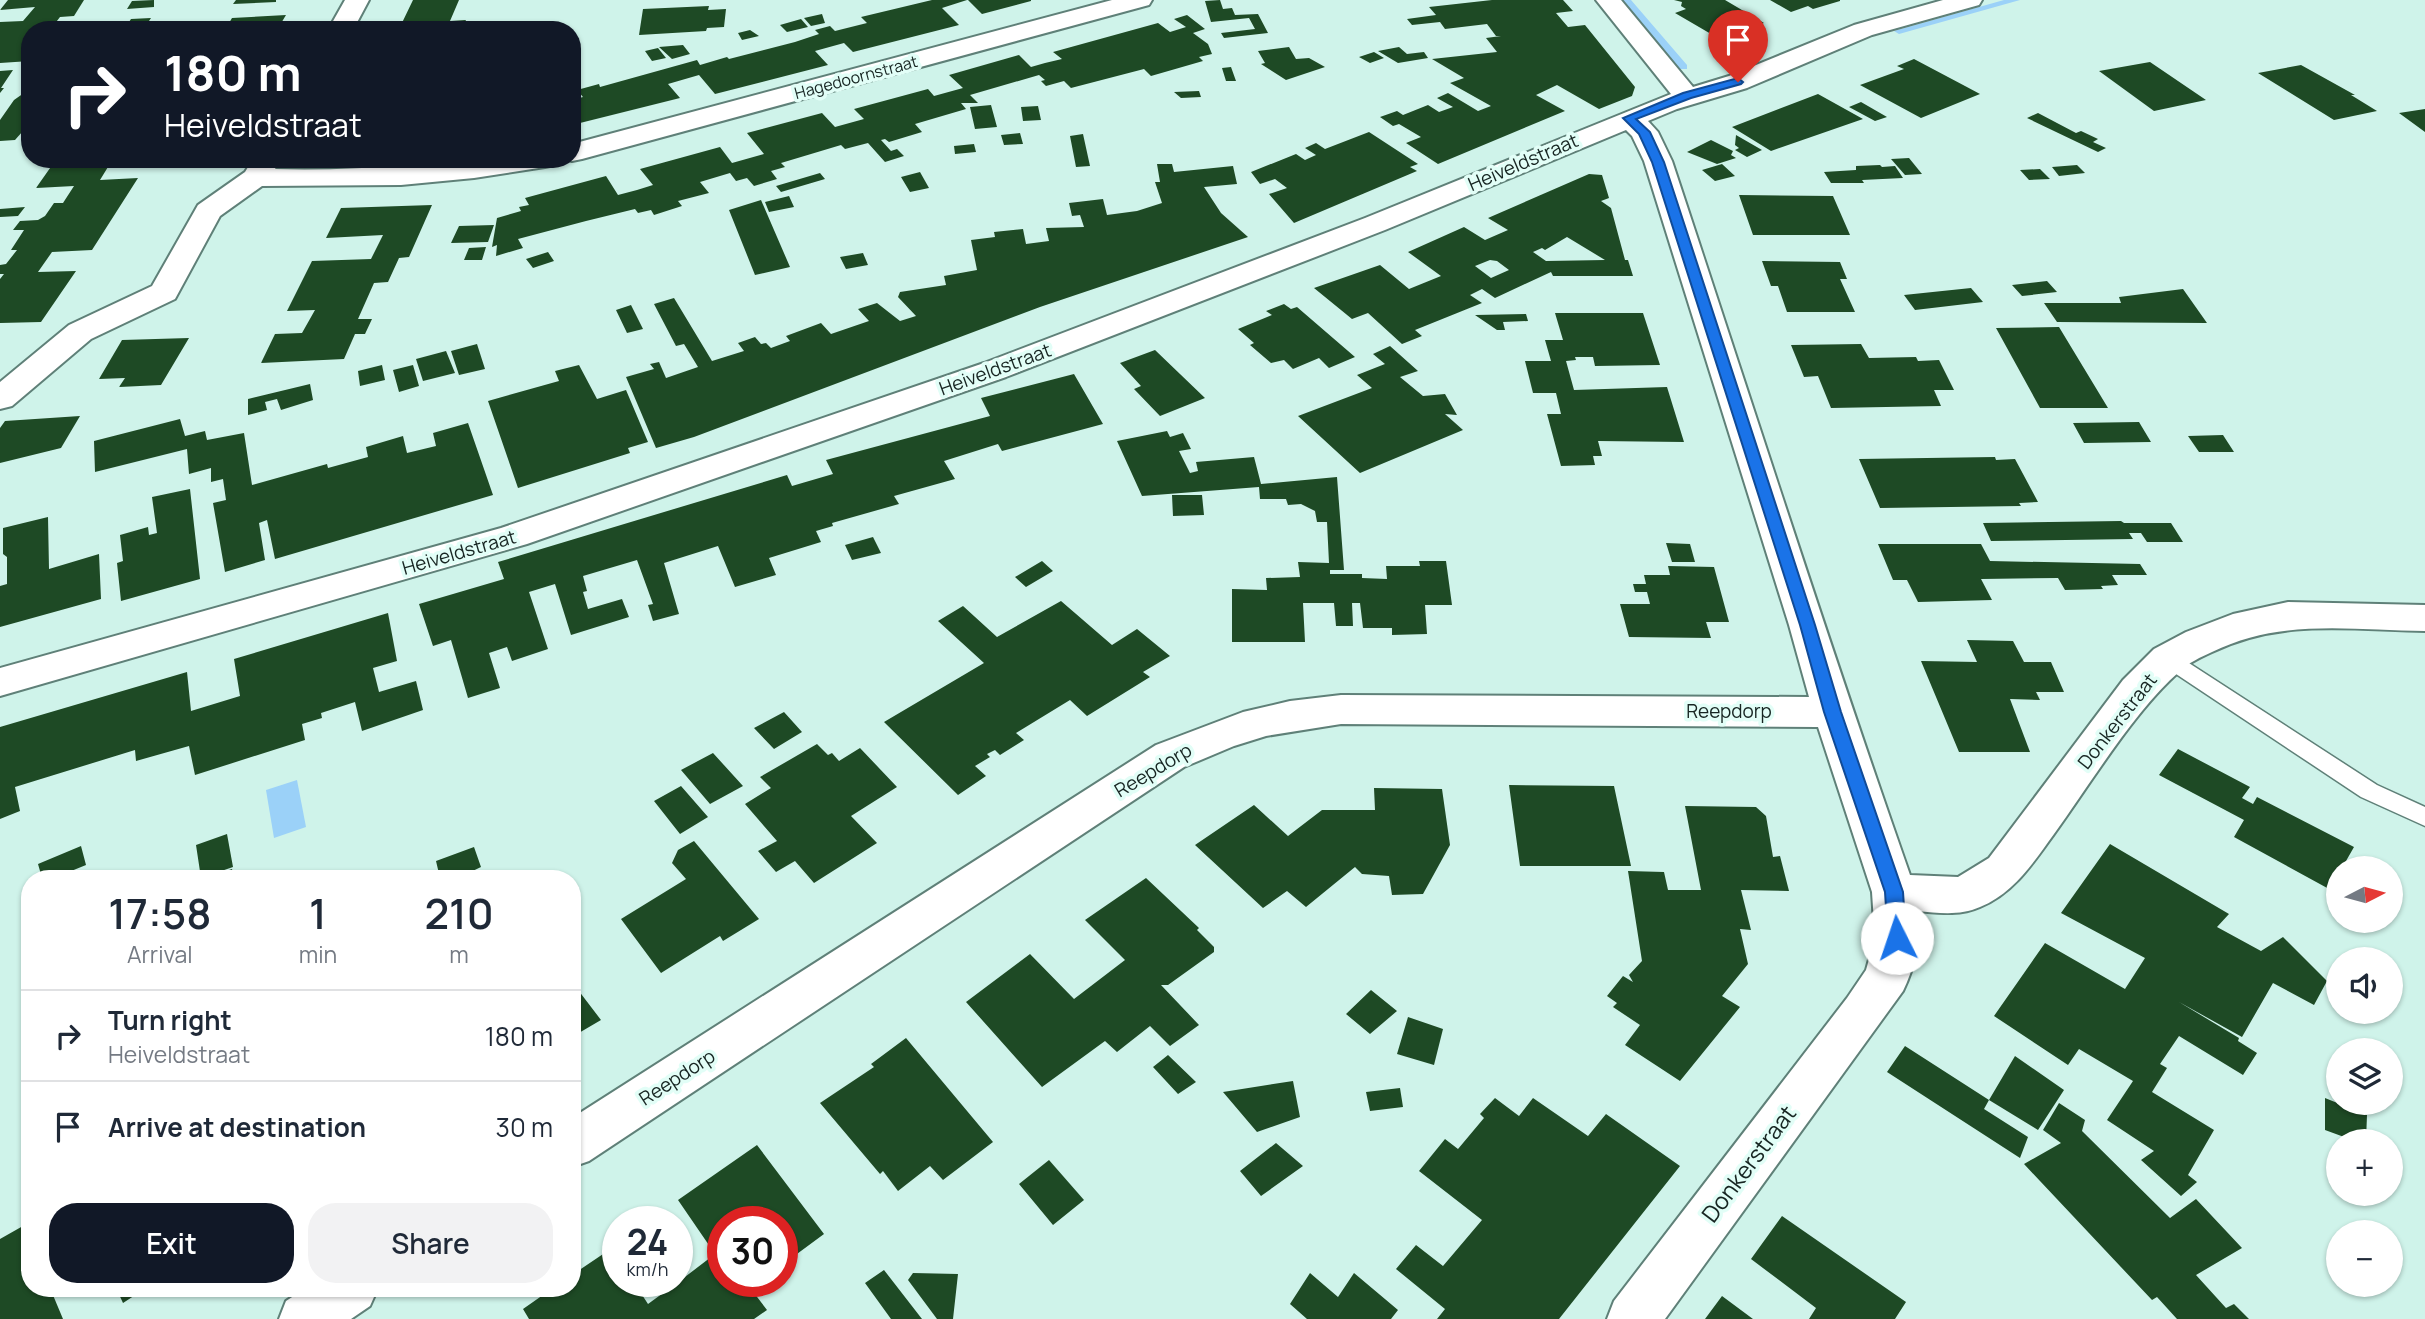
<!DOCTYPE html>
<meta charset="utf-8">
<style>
body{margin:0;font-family:Manrope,sans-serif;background:#f2f2f3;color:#1f2937;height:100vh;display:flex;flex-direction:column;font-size:26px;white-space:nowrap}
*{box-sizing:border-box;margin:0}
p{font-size:23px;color:#747a83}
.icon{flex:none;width:38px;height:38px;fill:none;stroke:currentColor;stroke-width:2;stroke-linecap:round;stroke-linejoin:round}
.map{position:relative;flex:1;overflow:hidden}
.drawer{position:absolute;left:21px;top:870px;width:560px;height:427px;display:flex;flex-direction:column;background:#fff;border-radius:28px;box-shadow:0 2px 5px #0004}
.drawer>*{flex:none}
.top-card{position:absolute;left:21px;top:21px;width:560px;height:147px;border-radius:28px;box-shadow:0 2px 5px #0004;background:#111827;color:#fff;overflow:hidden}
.needle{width:46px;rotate:84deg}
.tools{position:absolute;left:2326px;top:856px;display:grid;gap:14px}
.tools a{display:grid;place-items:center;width:77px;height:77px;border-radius:50%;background:#fff;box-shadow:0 2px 5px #0004;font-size:35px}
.speed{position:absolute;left:602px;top:1206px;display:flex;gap:14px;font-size:35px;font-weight:700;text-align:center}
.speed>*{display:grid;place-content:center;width:91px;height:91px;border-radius:50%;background:#fff;box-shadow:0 2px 5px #0004;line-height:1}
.speed small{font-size:18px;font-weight:400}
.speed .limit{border:10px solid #d22;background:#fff;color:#111}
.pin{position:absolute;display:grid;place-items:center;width:60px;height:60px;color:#fff;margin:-72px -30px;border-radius:50% 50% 50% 0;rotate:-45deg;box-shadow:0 0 7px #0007}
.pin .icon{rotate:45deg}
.me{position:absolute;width:77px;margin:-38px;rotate:356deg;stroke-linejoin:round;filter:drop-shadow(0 0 5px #0008)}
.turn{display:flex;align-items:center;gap:24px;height:147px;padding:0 28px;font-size:32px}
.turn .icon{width:91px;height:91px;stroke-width:2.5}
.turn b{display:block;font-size:49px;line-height:60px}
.eta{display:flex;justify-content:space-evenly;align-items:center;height:119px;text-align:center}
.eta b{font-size:42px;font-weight:600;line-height:49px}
.cta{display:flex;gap:14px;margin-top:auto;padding:14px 28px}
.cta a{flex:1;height:80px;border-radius:28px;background:#111827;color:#fff;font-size:28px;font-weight:600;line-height:80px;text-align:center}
.cta a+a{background:#f2f2f3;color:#1f2937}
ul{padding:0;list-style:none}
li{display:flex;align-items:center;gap:21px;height:91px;padding:0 28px;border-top:2px solid #e0e1e3}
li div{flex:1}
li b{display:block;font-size:26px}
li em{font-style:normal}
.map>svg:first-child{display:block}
</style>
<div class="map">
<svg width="2425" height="1319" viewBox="0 0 2425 1319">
<rect width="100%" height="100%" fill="#cff3ea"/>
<path fill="#9bd1f8" d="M297,780l9,47 -32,11 -8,-48z"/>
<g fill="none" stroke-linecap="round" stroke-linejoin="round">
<path fill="#9bd1f8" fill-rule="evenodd" d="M1621,0h10l56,65v4h-8z
M2004,0h16l-121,34 -5,-3z"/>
</g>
<path fill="#1e4a25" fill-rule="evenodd" d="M8,0h76l-10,16 -14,1 -10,13h-20v31l-30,2v-41l23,-1 12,-14 -35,3z
M154,0v7l-27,2 5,-8z
M236,0h40v2l-43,2z
M413,0h46l-9,21 16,-1 -5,10h-30l2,-5 -33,2z
M932,0h35l-25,8 17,17 -106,27 -9,-9 -29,8 13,14 -113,29 -16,-19 -31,9 12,14 -108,27v-25l11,-3 -6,-7 22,-6 1,3 97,-27 3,5 27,-8 2,2 66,-17 24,-8 -4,-4 15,-4 5,5 32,-8 -6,-6z
M968,0h63v1l-49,13z
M1220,0l3,9 9,-1 3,7 23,-1 10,19 -44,5 -3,-5 34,-4 -6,-11 -38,4 -6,-21z
M1492,0h71l10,11 -17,2 12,14 17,-2 50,62 -3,9 -33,13 -42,-24 -21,10 29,16 -127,53 -32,-21 15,-6 -22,-13 -6,2 -13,-9 17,-6 6,4 25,-10 11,7 14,-5 -16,-9 11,-5 30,18 13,-5 -41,-23 14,-5 -32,-19 65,-7 -11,-14 15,-2h-5l-9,-12 -42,5 -5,-7 -28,3 -5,-6 29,-4 -7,-8z
M1674,0h51l39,23 -24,7 -6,-3 -23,7 -36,-21 11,-4 -5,-3 1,-4z
M1770,0h70v1l-27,8 -5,-3 -17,6z
M709,6l-1,4 18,-1 -2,18 -17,1 -1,3 -67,4 4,-26z
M822,14l3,9 -14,3 -7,-8z
M286,15l-9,15h-52l7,-12z
M1187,15l18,14 -12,4 15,11 4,10 -13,3 4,4 -52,15 -7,-7 -73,19 -7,-7 -18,5 -5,-5 4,-1 -6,-5 -69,20 8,8h-17l5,6 -51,15 7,8 -33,10 -4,-3 -4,1 10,11 6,-2 7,7 -19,6 -17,-19 -23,6 -4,-4 -60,18 4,4 -14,4 6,8 -23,7 -7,-8 -11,3 -6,-8 -30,9 9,11 -31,8 4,5 -28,9 -3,-5 -13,3 -3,-4 -49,12 -68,18 5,9 -27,8 1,-11 -5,2 5,-29 24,-7 -2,-4 10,-2 -4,-7 81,-22 12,19 19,-5 16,-5 -13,-16 80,-22 12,16 32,-9 -17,-21 75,-20 13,14 29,-8 -10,-10 74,-20 6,7 29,-8 -14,-13 70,-20 12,12 14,-4 17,-4 -9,-7 105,-29 12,9 16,-5 -12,-8z
M151,18l-6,9 -20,1 6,-9z
M801,19l7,8 -21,5 -7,-7z
M750,30l9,6 -17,4 -4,-7z
M683,45l7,9 -18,5 -13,-12z
M1289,47l7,12 13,-1 16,9 -39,13 -25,-16 4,-1 -7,-12z
M1399,47l8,7 17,-2 4,6 -30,5 -20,-12z
M658,48l8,10 -14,3 -7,-10z
M1374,52l10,6 -14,5 -11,-6z
M1914,59l51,27 15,8 -59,24 -61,-33 44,-16 -7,-3z
M2150,62l56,38 -52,11 -55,-40z
M2301,65l54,30h-4l26,16 -43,9 -76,-47z
M1231,67l5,14h-10l-4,-13z
M13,70l-12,18h3l-4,5v-22z
M1199,91l2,6 -20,1 -7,-6z
M30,92v31l-15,17 -15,1v-21l14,-20 10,-7z
M1818,94l45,25 -92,32 -39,-24z
M1861,102l26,15 -12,4 -26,-14z
M991,105l6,22 -22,2 -5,-22z
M1038,106l3,14 -18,1 -2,-14z
M2425,109v23l-26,-19z
M2038,113l38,20 5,-2 17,8 -5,3 13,6 -8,4 -71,-34z
M1369,132l49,32 -8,3 7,4 -123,52 -25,-29 18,-6 -12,-9 -15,5 -9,-12 45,-18 9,6 11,-5 -11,-7 11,-5 9,6z
M1020,133l3,11 -19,1 -3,-10z
M1083,134l7,32 -14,1 -6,-31z
M1736,135l26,15 -15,7 -12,-7 4,-2 -4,-3z
M1711,140l22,11 -2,4 5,3 -19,6 -30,-12z
M974,144l2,8 -21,2 -1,-8z
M1909,158l13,16 -17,1 -14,-16z
M84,159h49v2l-22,1 -11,18 38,-2 -46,72 -40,2 -14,20 38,-1 -35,51 -41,1v-44l4,-5h-4v-9l6,-1 11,-14h-6l13,-20h-11l7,-9 18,-1 7,-4 9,-13h9l11,-17 -38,2 19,-27z
M1157,164h15l2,8 59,-6 4,18 -33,3 17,26 27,24 -208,70 -346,130 -38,11 -30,-71 28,-8 -4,-5 9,-2 7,16 32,-11 -14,-23 -8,2 -22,-42 20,-6 38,63 32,-10 -6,-8 17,-6 6,7 5,-1 5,5 19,-7 -4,-5 35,-13 10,11 38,-13 -11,-12 19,-6 23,18 16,-5 -18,-19 2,-5 46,-7 -2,-9 33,-6 -6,-30 24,-3 -1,-5 29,-3 3,15 23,-3 -3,-13 38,-1 -4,-12 -8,1 -3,-13 34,-4 4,16 30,-4 25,-8 -7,-21h5z
M1722,164l13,12 -20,5 -13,-11z
M1880,165l2,2 13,-1 8,12 -41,2 2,3h-33l-7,-11 32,-2v-4z
M2077,165l8,8 -26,3 -7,-9z
M2040,169l10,10 -21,1 -9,-10z
M920,172l9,16 -19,4 -9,-15z
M820,173l5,6 -44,13 -5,-6z
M1589,174l13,1 7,23 -8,3 10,7 14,52h3l5,16h-80l-2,-4 -56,26 -13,-9 -12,6 12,8 -67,27 7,6 -20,8 -34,-31 -16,6 -38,-31 66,-23 29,24 32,-13 -33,-24 56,-25 21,13 23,-10 -20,-12zM1567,237l38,23 -59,1 -13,-9 9,-4 3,2zM1490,260l7,1 12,9 -18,8 -16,-12z
M1739,195l94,1 17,39h-97z
M789,196l5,11 -25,5 -4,-10z
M761,200l29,67 -35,8 -26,-65z
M432,205l-23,52 -10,1 -11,24 -14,1 -16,36h14l-7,15h-10l-11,25 -83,4 14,-29 27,-1 13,-23 -28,1 25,-50 59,-2 12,-24 -57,3 15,-30z
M25,207l-7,9 -18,1v-8z
M494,225l-6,17 -37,1 8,-17z
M486,247l-4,13h-18l5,-12z
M548,252l6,9 -21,7 -7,-9z
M863,253l5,12 -22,4 -6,-12z
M1762,261l78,1 7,17h-7l15,33h-68l-9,-26h-7z
M2047,281l10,11 -35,4 -10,-11z
M1971,288l12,14 -68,8 -11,-15z
M2183,289l24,34 -150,-1 -13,-19h77l-2,-6z
M1284,304l7,5 6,-2 58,50 -26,11 -10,-10 -26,11 -9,-9 -13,3 -21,-18 4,-2 -16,-14 34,-14 -6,-4z
M631,305l12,24 -16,4 -11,-23z
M1555,313h88l17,52 -65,1 -2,-9h-18l1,3 -10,1 8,29 93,-3 17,55 -86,-1 4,15h-9l2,9 -34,1 -14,-52h14l-5,-21h-23l-8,-32h26l-6,-21h18z
M1526,314l2,7 -25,1 2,8h-8l-22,-15z
M2059,327l49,81h-68l-44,-80z
M189,338l-28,47 -42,2 6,-9 -26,1 23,-39z
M477,344l8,25 -26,6 -8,-24z
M1861,344l8,14 47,-1 2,4 21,-1 15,30h-20l7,16 -110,2 -13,-32 -14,1 -13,-32z
M1390,346l28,25 -18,6 23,19 22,-2 12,21 -12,-1 18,16 -103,43 -62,-57 74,-28 -15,-13 28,-11 -12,-10z
M1155,350l50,48 -45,18 -26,-27 7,-3 -21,-23z
M446,351l9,22 -32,8 -7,-22z
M382,365l3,15 -25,6 -2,-15z
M413,365l6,21 -20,6 -6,-22z
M579,365l18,34 29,-9 22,52 -20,6 2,5 -112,35 -30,-87 71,-20 -4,-10z
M1074,374l29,50 -101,27 -4,-7 -54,17 11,18 -61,17 5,8 -67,19 1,3 -17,5 5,11 -52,16 7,17 -41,12 -17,-41 -54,17 15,51 -26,7 -5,-16 5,-1 -16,-44 -54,16 4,15 -4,1 5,17 34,-10 7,18 -58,18 -16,-51 -26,8 19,57 -36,12 -5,-14 -18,6 11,35 -32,10 -17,-58 -18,6 -14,-42 85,-25 -6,-17 289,-87 5,11 41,-12 -7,-14 164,-44 -9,-18z
M310,384l3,16 -32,10 -4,-11 -12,3 2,8 -19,5v-16z
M80,416l-19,32 -61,15v-35l5,-7z
M180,419l5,17 20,-5 2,9 37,-7 8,52 75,-21 1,4 40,-11 -2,-10 37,-11 4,17 29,-7 -3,-13 35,-10 25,72 -218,64 -8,-39 -8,3 6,37 -40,12 -12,-69 13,-3 -3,-21 -12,3v-14l-22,6 -2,-25 -92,23 -1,-31z
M2139,422l12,20 -67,1 -11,-20z
M1167,431l3,6 13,-4 8,16 -12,2 11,22 8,-2 -2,-9 58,-5 7,27 76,-7 7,93h-14v4h32v4l25,1 -1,-13h34l-1,-5h27l6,44h-27l2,29 -35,1v-7h-29l-3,-25h-8l1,23h-17l-2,-23h-31l2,39h-73v-53l35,1 -1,-12 34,-1 -2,-15 31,1 -2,-41h-10l-2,-11 -14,-7 -13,1 -2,-6h-26l-1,-12 -117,9 -25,-55z
M2223,435l11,17h-35l-11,-16z
M1995,457l1,3 19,-1 23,43 -19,1 2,3 -141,2 -21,-49z
M190,489l10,90 -79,22 -4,-38 6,-2 -3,-26 28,-8 1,8 8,-2 -5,-36z
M1172,495h30l2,20 -31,1z
M48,517l1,52 50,-15 2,45 -101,28v-41l7,-2v-27l-4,-3v-26z
M2121,521l3,2h47l12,19h-36l-6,-9h-12l4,6 -142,2 -8,-18z
M873,537l8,16 -29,7 -7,-15z
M1666,543l24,1 5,18h-23z
M1878,544h103l9,17 150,3 7,11h-35l6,10 -17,1 2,3 -38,1 -7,-12 -77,1 11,21 -74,2 -11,-22h-14z
M1042,561l11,10 -27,16 -11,-10z
M1668,566l46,1 15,55h-23l5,16 -82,-1 -9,-33h30l-3,-12h-12l-2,-8h13l-2,-9h26z
M1061,601l51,44 25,-16 33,27 -27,16 7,5 -63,39 -17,-16 -54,33 8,7 -24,15 -5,-5 -8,4 3,3 -15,9 11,10 -28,19 -74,-73 100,-59 -46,-42 25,-15 34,31z
M388,613l9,48 -24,7 6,24 37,-11 7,29 -61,21 -7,-29 -34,11 1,5 -20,6 3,16 -110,35 -6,-29 -53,15 -1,-11 -120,37 5,24 -20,8v-92l187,-55 4,39 49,-15 -6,-37z
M1967,640l46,1 11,21h27l13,30h-28l4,8 -30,-1 20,53h-71l-38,-91 56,1z
M784,712l18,20 -28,17 -20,-21z
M817,744l11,11 4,-2 7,8 21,-13 37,39 -46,29 26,27 -63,40 -19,-22 -19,11 -18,-21 19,-10 -32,-37 26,-16 -11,-11z
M2178,749l72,38 -8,11 11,6 4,-7 97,50 -12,21h-4v6l-9,15 -95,-52 10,-17 -85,-45z
M713,753l30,33 -33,18 -29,-34z
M1509,785l105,1 17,80h-111z
M681,786l27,31 -28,17 -26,-33z
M1374,788l68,1 8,56 -27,49 -31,1 -3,-19 -27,-2 -7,-7 -49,40 -19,-16 -24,17 -68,-63 59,-40 34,31 34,-26h53z
M1685,806l71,1 10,9 7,41 7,-1 9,35 -48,-1 10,40 -11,-1 8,35 -26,32 18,11 -60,74 -55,-36 15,-20 -27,-18 4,-4 -10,-7 16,-20 10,6 -4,-7 13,-14 -14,-90 36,1 4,18h33z
M227,834l6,33 -32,11 -5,-33z
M694,841l65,78 -36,22 -3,-5 -59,37 -40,-54 65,-40 -14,-16 6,-13z
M2110,844l119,70 -12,13 44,24 22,-14 44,44 -13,24 -41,-22 -31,54 -63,-35 60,36 -1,3 19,12 -14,22 -64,-39 -19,28 7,4 -15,24 62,38 -26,45 9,7 -16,14 -40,-36 13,-9 -47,-31 26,-39 -54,-32 -11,16 -74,-49 51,-73 80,46 20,-31 -84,-45z
M81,846l5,19 -32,13h-12l-4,-14z
M474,847l7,20 -23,11h-18l-4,-17z
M232,869l2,9h-29z
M1146,878l53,50 -2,2 17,17v5l-46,33h-7l38,40 -29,21 -20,-20 -33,26 -12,-11 -63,46 -76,-85 64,-48 44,45 51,-39 -40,-40z
M572,982l29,38 -29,17z
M1371,990l26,21 -27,23 -24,-20z
M1408,1017l35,12 -9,36 -37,-11z
M906,1038l87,104 -50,38 -13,-14 -32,25 -15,-20 -3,3 -60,-71 54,-36 -3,-3z
M1905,1046l84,54 -5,9 44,28 -8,21 -133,-86z
M1168,1055l28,27 -18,12 -25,-27z
M2015,1056l49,34 -26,40 -49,-30z
M1293,1081l7,36 -43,15 -34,-40z
M1400,1088l3,19 -33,4 -4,-19z
M1495,1098l24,18 14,-18 55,38 18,-22 74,52 -121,153h-122l8,-10 -49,-40 20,-24 27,21 39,-46 -63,-49 26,-32 13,10 26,-31 -4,-4z
M2325,1098l42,17 -1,26h-11l-30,-11z
M2059,1103l26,17 -3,11 88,87 26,-19 46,49 -46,27 30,33 8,-4 15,15h-72l-20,-22 -5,3 -128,-136 37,-21 -18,-13z
M1276,1143l27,23 -42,30 -21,-25z
M757,1145l67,89 -42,31v-43h-59v59h38l-10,8 16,21 -13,9h-225l-6,-10 30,-21h19v-13l40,-27 6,9v24h15l15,23 33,-24 34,-26 -37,-54z
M1049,1160l35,40 -31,25 -34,-41z
M1782,1216l124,86 -11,17h-86l7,-11 -65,-49z
M30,1222v66h20l13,31h-63v-80z
M884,1270l38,49h-31l-26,-36z
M913,1273l45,1 -5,45h-16l-29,-39z
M1310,1273l28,24 16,-24 44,37 -7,9h-84l-17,-15z
M116,1288h30l-23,15z
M1722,1296l31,23h-48z"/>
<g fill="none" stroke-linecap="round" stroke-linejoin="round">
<defs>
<path id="service" d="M2168,651l7,3 202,131 48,22v19l-64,-29 -200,-133 -3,-5 3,-5z"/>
<path id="minor" d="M345,0h24l-16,30h-25z
M1112,0h40l-3,5 -567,154 -10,2 -8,-2h8v-15z
M1596,0h25l72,87 36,-11 125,-51 89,-25h39l-3,5 -107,30 -125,53 -70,21 -29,12 10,11 14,29c79,238 155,478 238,714l48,2 31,-19 134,-178 31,-31 32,-17 47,-18 55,-12 137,3v26c-74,-1 -144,-13 -213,21 -11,5 -24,11 -32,19 -46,40 -89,112 -126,163 -21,29 -40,59 -74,73 -20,9 -41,6 -63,4 2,29 -1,54 -14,80l-238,328h-58l7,-18 233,-303 19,-28 9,-32 -3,-46 -54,-165 -477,-3 -75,12 -32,10 -50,21 -595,394 -17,6v-49l584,-373 87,-33 47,-11 51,-6 468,2 -20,-72 -145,-464 -12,-25 -6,-6 -241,100 -379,147 -479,167 -527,152v-28l501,-140 483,-165 381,-145 306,-124z
M253,159h28l-6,10c95,3 189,-10 284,-10l-4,6 -10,2 -71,11 -73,7 -139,1 -42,30 -45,83 -84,40 -79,67 -12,3v-27l69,-57 83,-39 46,-81 47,-33z
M306,1288h72l-8,18 -19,13h-72l7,-18z"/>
</defs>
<use href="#service" stroke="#5f8078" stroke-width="3"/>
<use href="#minor" stroke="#5f8078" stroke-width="4"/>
<use href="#service" fill="#fff" fill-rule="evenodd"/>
<use href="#minor" fill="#fff" fill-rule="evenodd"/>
</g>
<path fill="#1a73e8" stroke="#114b97" stroke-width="2" d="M1738,78l5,4 -2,2 -50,14 -55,21 14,13 14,30 151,463 26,87 62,180 3,46 -3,5 -6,2 -7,-2 -2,-5 -3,-46 -61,-180 -24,-87 -148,-463 -13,-28 -16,-16 60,-25z"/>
<g text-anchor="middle" stroke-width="7" stroke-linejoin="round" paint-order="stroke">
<g font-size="16" fill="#172522" stroke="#e2fef7">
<text transform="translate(856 77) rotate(-15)" y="6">Hagedoornstraat</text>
</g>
<g font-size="19" fill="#172522" stroke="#e2fef7">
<text transform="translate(1523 162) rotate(-23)" y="7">Heiveldstraat</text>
<text transform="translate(995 369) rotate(-20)" y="7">Heiveldstraat</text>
<text transform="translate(459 552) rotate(-16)" y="7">Heiveldstraat</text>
<text x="1729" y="718">Reepdorp</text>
<text transform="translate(2117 721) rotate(-52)" y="7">Donkerstraat</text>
<text transform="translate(1153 770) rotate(-31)" y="7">Reepdorp</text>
<text transform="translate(677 1077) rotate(-33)" y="7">Reepdorp</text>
</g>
<g font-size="23" fill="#172522" stroke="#e2fef7">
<text transform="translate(1749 1164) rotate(-53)" y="8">Donkerstraat</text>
</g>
</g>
</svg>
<div class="tools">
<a><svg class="needle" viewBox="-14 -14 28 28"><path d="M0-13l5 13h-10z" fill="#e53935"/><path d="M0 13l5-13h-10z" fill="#747a83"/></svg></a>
<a><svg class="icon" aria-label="sound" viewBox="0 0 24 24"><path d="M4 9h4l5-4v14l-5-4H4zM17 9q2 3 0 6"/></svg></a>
<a><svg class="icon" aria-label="layers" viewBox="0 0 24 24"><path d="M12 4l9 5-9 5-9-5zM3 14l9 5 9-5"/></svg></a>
<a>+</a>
<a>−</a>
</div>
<div class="speed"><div>24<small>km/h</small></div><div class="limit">30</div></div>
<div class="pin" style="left:1738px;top:82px;background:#d93025"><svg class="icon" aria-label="arrive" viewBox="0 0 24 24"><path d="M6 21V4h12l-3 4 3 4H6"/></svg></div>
<svg class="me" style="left:1897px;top:938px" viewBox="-20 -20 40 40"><circle r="19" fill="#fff"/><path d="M0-13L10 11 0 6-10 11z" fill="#1a73e8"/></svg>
<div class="top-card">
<div class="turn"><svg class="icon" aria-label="right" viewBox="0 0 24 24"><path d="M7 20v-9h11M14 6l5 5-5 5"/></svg><div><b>180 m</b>Heiveldstraat</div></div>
</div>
<section class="drawer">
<div class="eta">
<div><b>17:58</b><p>Arrival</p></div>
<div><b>1</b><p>min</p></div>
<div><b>210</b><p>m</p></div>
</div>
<ul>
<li><svg class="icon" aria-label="right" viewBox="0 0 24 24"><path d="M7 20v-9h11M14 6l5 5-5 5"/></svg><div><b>Turn right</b><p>Heiveldstraat</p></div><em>180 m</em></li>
<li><svg class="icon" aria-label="arrive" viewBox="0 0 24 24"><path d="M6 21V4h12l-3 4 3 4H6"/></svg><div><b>Arrive at destination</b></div><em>30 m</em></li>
</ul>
<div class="cta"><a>Exit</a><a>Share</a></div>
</section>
</div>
